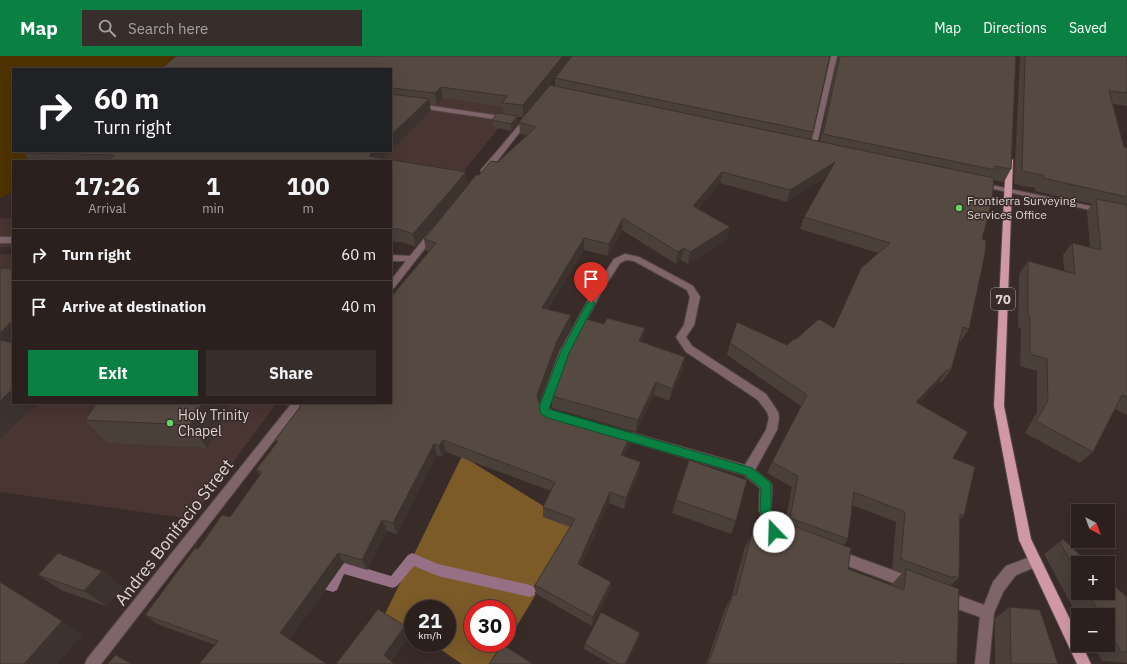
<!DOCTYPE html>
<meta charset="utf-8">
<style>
body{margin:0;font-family:"IBM Plex Sans",sans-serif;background:#372d2b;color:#f1f3f6;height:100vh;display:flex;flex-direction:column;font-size:15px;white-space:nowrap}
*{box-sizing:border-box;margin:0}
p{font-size:13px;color:#a6a3a4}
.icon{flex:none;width:22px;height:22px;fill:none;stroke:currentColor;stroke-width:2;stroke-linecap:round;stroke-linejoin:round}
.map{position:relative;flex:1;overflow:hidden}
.side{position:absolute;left:12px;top:104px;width:380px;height:244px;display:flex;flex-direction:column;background:#2b201e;border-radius:0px;box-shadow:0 4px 16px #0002,0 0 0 1px #473e3c}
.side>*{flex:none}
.banner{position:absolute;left:12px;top:12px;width:380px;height:84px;border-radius:0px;box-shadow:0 4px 16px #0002,0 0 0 1px #473e3c;background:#202124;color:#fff;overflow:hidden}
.needle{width:26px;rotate:139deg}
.buttons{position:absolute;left:1071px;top:448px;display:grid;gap:8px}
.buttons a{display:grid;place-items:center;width:44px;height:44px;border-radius:0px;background:#2b201e;box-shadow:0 4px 16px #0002,0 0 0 1px #473e3c;font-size:20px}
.speed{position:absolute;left:404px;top:544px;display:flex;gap:8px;font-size:20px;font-weight:700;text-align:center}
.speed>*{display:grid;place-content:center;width:52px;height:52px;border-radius:50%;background:#2b201e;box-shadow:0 4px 16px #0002,0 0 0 1px #473e3c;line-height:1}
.speed small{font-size:10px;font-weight:400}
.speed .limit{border:6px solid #d22;background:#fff;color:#111}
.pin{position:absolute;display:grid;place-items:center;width:34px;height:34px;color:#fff;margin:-41px -17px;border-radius:50% 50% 50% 0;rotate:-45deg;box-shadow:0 0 4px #0007}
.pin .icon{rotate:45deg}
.me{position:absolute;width:44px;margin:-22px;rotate:339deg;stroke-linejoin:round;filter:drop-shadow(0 0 3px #0008)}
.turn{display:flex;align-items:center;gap:14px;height:84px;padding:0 16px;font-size:18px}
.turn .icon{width:52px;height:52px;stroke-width:2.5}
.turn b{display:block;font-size:28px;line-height:34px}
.eta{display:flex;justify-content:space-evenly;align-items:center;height:68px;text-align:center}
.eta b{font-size:24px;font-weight:800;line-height:28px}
.primary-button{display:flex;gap:8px;margin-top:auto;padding:8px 16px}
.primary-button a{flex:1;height:46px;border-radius:0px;background:#0b8043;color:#fff;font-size:16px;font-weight:800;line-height:46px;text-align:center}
.primary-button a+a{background:#372d2b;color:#f1f3f6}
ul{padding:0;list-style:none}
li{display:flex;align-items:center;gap:12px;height:52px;padding:0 16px;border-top:1px solid #473e3c}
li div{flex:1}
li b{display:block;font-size:15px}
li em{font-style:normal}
header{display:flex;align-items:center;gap:24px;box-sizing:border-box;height:56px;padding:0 20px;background:#0b8043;color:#fff}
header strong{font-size:19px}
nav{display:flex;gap:22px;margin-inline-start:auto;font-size:14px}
.search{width:280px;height:36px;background:#372d2b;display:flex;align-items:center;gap:10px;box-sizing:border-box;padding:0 14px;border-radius:0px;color:#a6a3a4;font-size:15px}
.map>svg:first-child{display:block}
</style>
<header>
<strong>Map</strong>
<div class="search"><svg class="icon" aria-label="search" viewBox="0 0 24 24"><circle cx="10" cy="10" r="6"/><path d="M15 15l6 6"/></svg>Search here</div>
<nav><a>Map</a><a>Directions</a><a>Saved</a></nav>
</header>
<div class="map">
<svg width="1127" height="608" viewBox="0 0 1127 608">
<rect width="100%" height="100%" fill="#392b28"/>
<path fill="#493532" d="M476,0l74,9 -112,138 -47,-42h-322l11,-10h311v-82z
M0,162l13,1v28h-13z
M0,198l13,1v148h264l-86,116 -191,-27z"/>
<path fill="#4f3300" d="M0,0h186l-14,13h-159v82h67l-11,10h-56v31l-13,6z"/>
<path fill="#7c5b29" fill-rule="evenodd" d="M462,400l132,81 -39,25 -25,29 6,3 -42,70h-32l-31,-21h16v-34h-34v23l-30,-14zM473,553h34v34h-34z"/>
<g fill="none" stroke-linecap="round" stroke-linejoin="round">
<path fill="#967185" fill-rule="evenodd" d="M412,497l26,11 92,21 4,2 2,4 -2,4 -4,2 -92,-21 -24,-10 -17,20 -4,2 -49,-14 -7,16 -4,2 -20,-6 -2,-4 2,-4 4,-2 13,3 7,-16 4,-2 50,15 17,-21z"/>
<defs>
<path id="minor" d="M831,0h6l-21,92 -3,2 -3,-2z
M391,44l117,17 3,2 -3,2 -117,-17z
M525,62l5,1 -43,55h-6v-4z
M977,126l150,32v4l-147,-32h-3z
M430,175h6l1,2 -43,55 -3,1v-9l15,-19h-15v-6l19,1z
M0,181h13v6h-13z
M625,198l14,3 54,29 7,11 -6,28 -8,12 6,9 74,48 12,18 1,6 -2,12 -22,40 15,12 2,4 -1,24 8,18 21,9 2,4 -2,4 -4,2 -26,-11 -11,-26 1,-22 -16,-13 -129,-38 -2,-3 2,-3 4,-2 126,36 21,-35 3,-12 -2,-6 -9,-12 -72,-48 -10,-15 8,-12 6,-28 -3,-7 -53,-29 -8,-1 -6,3 -18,28 -33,62 -20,54 8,8 -1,3 -4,1 -11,-5 -2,-7 20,-54 34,-62 21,-32z
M292,347h11l-202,261h-16l2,-5z
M837,494l77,28 2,5 -2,5 -5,1 -77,-29 -1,-4 1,-4z
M1035,499l5,2 1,4 -1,4 -24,10 -13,17 -9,21 -5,51h-14l5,-47 -39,-14 -2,-5 2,-5 5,-2 38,14 9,-23 13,-16z"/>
<path id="major" d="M1006,102h3l4,2 -9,246 27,133 47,97v9h4l9,19h-14l-58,-124 -25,-134z"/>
</defs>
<use href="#minor" stroke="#544644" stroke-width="2"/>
<use href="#major" stroke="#544644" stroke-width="2"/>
<use href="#minor" fill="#7f6469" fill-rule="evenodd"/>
<use href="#major" fill="#cf98a2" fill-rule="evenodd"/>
</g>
<path fill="#4a3f39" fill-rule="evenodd" d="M572,0l-49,61h-5v6l-7,8 -18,-4 -1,-7 11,-6 -1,-7 -59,-9 -6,7 -8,-1 2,7 -40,39v-81z
M838,0h178l-5,113 -7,13 -11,-2 -11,59 -13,90 -8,12h-2l-8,29 -9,12h-3l-21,21 35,55 11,58 -4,4 -1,58 -8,7 6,79h-251l19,-55 7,-14 12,-45 8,-17 29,11v-2l7,-12 -4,-2 8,-41 -25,-14 5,-11 29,-56 -74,-51 3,-12 57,2 8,-5 39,-12 44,-75 -78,-24 4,-12 23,-41 -40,26 -67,-19 -22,26 29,30 -39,25 -7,-4 -5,4 -54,-34 -14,26 -24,-6 -36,59 23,6v12l-13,25 -19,51 8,5 85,24 -2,12 -6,12 17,6 -2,11 -15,36 -15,-6 -28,63 30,16 -1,9 -18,35 -56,-32 -1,-9 35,-58 -27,-10v-10l8,-16 -105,-39 -4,5 -5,-2 -40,79 -10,-3 -20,39 -23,-7 -129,82 -58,-21 -12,-9 53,-66 32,-32 30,-42 -4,-5 21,-27 -2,-3 25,-32 -1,-1 92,-4 38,-152h-3l-2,-12 55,-64 19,-13 29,-27 -7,-1 -1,-12 36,-36v-8l258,54 -3,7 10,2zM852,449l44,17 -4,47 10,4 -11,12 -43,-16 -4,-24 4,-6z
M1020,0h107v50l-14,-2 11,43 3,1v267l-12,-6 -22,43 -13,11 -55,-30 12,-21v-41l-17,-5 1,-38 -3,-1 1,-53 9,-13 36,10 -1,-16 9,-12 18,4 -3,-36 5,-7 -57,-13v-3l-21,-4z
M27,95h363l-7,7 85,27 -52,62 -14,-5h-11v-81h-361l-6,-8z
M604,268l41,4 -2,14 40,27 -14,32 -15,-6 -18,37 -84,-24v-12z
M231,347l-24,45 -100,-5 -22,-23z
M676,444l60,21 -5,13 -59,-21z
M1063,483l15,24v30h30l19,4v66l-25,-2 -9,-16h15v-30h-30v2l-34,-63z
M102,515l21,16 -17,19 -45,-16 -23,-15z
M1010,551l48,57h-63v-46z
M640,577l-1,5 -12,26h-17l-26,-15 1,-5z"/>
<path fill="#3c332e" d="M563,0h9l-49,61v-12z
M441,31l2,11 -6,7 -2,-12z
M429,43l2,12 -40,39v-15z
M518,60v7l-7,8v-7z
M374,95h16l-10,10 -11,-5z
M835,106l-4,12 -44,28 3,-12z
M466,116l2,13 -52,62 -3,-13z
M722,116l-2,11 -30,35 3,-12z
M623,162l-1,12 -14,26 1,-12z
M730,171l-3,12 -39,25 2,-12z
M584,182v12l-42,70v-12z
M684,192l-3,12 -5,4 2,-12z
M571,259v12l-13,25 -20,54 -1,-11 20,-54z
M13,264v38l-13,-13v-12z
M645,272l-2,13 -6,12 2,-12z
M685,301l-2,12 -14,32 3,-12z
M947,314l-8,12 -31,32 8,-12z
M656,326l-2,13 -18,37 2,-12z
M13,333v14h25l-38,36v-38z
M202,347h29l-24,45 -17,-23z
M632,376l-2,12 -11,22 2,-11z
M443,384l3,12 -4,5 -3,-11z
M434,388l3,11 -40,79 -4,-11z
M641,406l-2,11 -15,36 2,-11z
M610,436l-1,11 -31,71v-10z
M382,464l5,11 -20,39 -5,-10z
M338,497l6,10 -55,78 -9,-8z
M102,515l21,16 -17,19 -22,-15z
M0,526l83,52 -26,30h-33z
M611,526l-1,9 -18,35 1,-9z
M405,570l5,9 -20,28 -6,-8z
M640,577l-1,5 -12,26h-2z"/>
<path fill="#564942" stroke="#3c332e" d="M176,0h387l-40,49 -21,-2 5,-7 -66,-9 -6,6 -44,-5v-19h-230z
M572,0h258l-17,76 -258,-54z
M840,0h176l-5,113 -16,-3v4l-172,-36z
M1025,0h102v37l-18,-2 15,56 3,1v49l-84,-19v-3l-21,-4z
M550,29l444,93 -2,23 -10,38 4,1 -1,14 -16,75 -6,-2 -12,43h-4l-31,32 52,30 -15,26 22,9 -11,49 -4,-2 -1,64 -6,-2v2l-52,-19 4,-47 -51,-20 -6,47 -58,-21 8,-42 -26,-14 35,-67 -77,-52 7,-21 50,23 7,-6 1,1 24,-21 15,9 27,-60 29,-25 -86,-26 31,-55 -45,28 -68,-18 -29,34 37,21 -40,25 -6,-4 -6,4 -55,-34 -14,26 -25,-6 -42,70 29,7 -14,26 -20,54 2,8 8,5 85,24 -11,23 20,7 -15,36 -16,-6 -32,72 33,18 -18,35 -58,-32 40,-66 -32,-12 12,-25 -112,-42 -4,6 -5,-2 -41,79 -11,-3 -20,40 -24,-7 -58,80 47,31h-128l19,-23 -73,-26 50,-67 3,1 24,-34 8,2 32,-45 -6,-2 22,-29 -3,-1 25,-33h-1l4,-4h88v-106l45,-54 -12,-4 52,-64h3l12,-14 7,1 38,-35 -17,-5z
M391,38l38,5 -38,36z
M497,57l21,3 -7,8 -19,-4z
M27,95h347l-5,5 97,16 -53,62 -14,-5h-8v-68h-283l7,-6 -91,-2z
M1096,143l31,6v192l-5,-2 -29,57 -57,-31 12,-20 -1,-42 -17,-5v-38l-2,-1v-54l47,13 -3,-31 29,7z
M0,212l13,1v51l-13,13z
M583,262l21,6 3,-6 38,10 -6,13 46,16 -13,32 -16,-7 -18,38 -86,-24 19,-55z
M0,284l13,3v46l-13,12z
M97,347h105l-12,22 -105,-5z
M689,404l58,20 -11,41 -60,-21z
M791,469l60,23 -3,21 56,21 2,-21 53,20 -2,75h-53l-3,-1v1h-193l25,-70 3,1 16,-62 35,13z
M1063,483l26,24h-11v12l-18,-33z
M58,497l44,18 -18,20 -46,-16z
M1108,524l19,17v55h-6l-13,-24v-13h-7l-13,-22h20z
M0,526l62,39 -38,43h-24z
M1010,551l30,3 18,54h-47z
M378,553l27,17 -21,29 10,9h-58z
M601,556l39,21 -15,31h-6l-34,-20z
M502,588l31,20h-44z
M116,599l15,9h-24z"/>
<path fill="#0b8043" stroke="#07532c" d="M591,244l4,3 -26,50 -20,56 203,59 18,14 1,4v24l8,22 -1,4 -4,1 -4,-1 -10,-26 1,-22 -16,-13 -197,-57 -7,-4 -2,-7 21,-54 27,-50z"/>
<g fill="#66d466" stroke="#392b28" stroke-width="1.5">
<circle cx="959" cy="152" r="4"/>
<circle cx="170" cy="367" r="4"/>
</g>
<g text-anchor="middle" stroke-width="3" stroke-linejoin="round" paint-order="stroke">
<g font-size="12" fill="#dfd6d4" stroke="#392b28" text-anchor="start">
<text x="967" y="149">Frontierra Surveying<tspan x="967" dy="14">Services Office</tspan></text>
</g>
<rect fill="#392b28" stroke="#ada3a0" stroke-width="1" x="991" y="232" width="24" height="22" rx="3"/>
<g font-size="13" font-weight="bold" fill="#dfd6d4">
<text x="1003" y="248">70</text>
</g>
<g font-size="14" fill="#dfd6d4" stroke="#392b28" text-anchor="start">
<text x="178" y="364">Holy Trinity<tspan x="178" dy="16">Chapel</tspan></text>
</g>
<g font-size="17" fill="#dfd6d4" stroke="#392b28">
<text transform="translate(174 476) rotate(-52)" y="6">Andres Bonifacio Street</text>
</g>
</g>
</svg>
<div class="buttons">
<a><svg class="needle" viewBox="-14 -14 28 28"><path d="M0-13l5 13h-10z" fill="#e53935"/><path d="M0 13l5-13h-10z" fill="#a6a3a4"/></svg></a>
<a>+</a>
<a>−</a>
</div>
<div class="speed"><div>21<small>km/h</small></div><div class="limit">30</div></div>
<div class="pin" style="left:591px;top:247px;background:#d93025"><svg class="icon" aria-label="arrive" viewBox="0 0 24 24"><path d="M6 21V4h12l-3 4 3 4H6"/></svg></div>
<svg class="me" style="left:774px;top:476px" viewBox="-20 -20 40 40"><circle r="19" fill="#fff"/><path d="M0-13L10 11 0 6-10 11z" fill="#0b8043"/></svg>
<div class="banner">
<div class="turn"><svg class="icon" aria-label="right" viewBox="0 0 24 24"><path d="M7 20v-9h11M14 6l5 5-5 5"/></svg><div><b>60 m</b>Turn right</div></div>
</div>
<section class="side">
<div class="eta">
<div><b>17:26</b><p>Arrival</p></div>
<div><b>1</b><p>min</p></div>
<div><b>100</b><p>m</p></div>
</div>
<ul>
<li><svg class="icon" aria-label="right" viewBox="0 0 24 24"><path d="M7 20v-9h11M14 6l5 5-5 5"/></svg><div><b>Turn right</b></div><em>60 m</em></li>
<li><svg class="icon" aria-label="arrive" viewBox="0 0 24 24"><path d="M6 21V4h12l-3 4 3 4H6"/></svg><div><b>Arrive at destination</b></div><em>40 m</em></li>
</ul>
<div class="primary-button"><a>Exit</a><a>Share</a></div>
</section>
</div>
